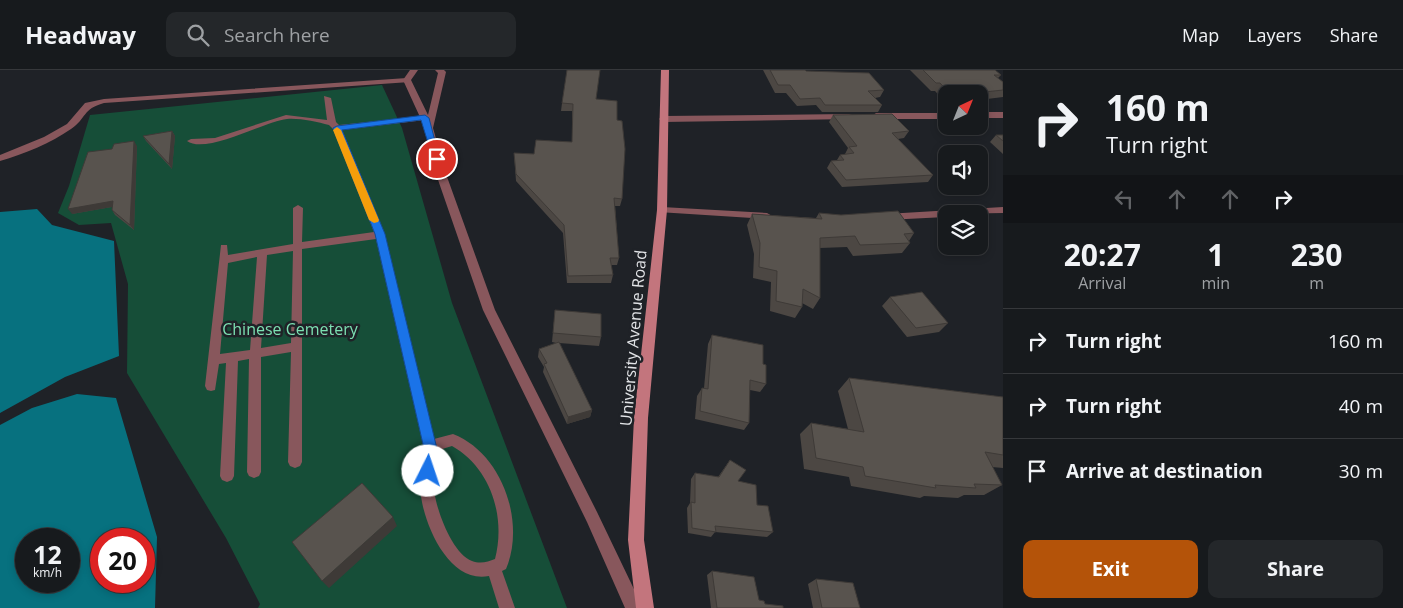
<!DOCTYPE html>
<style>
body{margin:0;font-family:"Open Sans",sans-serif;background:#24272a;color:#f1f3f6;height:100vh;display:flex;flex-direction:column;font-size:19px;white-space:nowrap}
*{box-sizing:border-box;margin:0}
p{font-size:16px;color:#9ea1a4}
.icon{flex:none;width:28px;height:28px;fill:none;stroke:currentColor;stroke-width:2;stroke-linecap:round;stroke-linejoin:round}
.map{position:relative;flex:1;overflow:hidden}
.sheet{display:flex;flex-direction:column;background:#171a1d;width:400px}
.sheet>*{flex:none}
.banner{background:#171a1d;color:#f1f3f6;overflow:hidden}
.needle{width:32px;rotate:43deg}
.buttons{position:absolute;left:938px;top:15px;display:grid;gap:10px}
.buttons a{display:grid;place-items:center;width:50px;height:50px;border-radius:10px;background:#171a1d;box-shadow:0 2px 8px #0003,0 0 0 1px #36383b;font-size:25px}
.speed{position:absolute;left:15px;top:458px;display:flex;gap:10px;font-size:25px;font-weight:700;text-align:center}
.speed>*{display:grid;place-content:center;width:65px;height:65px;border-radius:50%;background:#171a1d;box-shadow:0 2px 8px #0003,0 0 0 1px #36383b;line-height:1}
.speed small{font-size:12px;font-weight:400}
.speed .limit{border:8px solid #d22;background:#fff;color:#111}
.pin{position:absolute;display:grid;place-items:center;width:42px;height:42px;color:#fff;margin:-21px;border:2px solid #fff;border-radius:50%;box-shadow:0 1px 5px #0007}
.me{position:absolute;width:55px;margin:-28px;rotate:4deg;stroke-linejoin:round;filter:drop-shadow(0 0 4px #0008)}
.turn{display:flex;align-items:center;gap:18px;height:105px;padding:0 20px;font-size:22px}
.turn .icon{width:65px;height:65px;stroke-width:2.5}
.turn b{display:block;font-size:35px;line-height:42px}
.lanes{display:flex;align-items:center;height:48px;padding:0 20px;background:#0003;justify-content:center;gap:25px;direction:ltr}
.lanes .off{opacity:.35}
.eta{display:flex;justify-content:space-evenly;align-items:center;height:85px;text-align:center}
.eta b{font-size:30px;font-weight:700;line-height:35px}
.primary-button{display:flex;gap:10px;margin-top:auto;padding:10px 20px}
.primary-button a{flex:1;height:58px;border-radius:10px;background:#b45309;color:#fff;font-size:20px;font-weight:700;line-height:58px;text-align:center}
.primary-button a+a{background:#24272a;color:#f1f3f6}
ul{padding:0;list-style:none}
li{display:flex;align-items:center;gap:15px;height:65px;padding:0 20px;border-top:1px solid #36383b}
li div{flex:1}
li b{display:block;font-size:19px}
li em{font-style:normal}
header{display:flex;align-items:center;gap:30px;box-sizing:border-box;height:70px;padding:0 25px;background:#171a1d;border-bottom:1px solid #36383b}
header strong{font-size:24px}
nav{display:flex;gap:28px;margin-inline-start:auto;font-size:18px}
.search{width:350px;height:45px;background:#24272a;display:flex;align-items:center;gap:12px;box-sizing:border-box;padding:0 18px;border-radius:10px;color:#9ea1a4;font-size:19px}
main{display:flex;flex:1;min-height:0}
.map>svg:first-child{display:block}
</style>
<header>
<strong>Headway</strong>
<div class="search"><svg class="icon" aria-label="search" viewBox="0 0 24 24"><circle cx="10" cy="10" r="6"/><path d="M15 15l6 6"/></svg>Search here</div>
<nav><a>Map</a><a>Layers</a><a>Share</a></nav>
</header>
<main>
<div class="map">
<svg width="1003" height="538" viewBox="0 0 1003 538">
<rect width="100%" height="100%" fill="#1f2227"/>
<path fill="#164e38" d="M382,15l20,43 50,175 115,305h-309l2,-4 -34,-66 -99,-165 1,-89 -17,-61 -32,2 -21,-12 11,-27 21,-71z"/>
<path fill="#07717f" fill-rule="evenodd" d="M37,139l15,16 62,16 5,115 -54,21 -65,36v-201z
M77,324l39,4 41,139 -2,71h-155v-183l32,-17zM26,469h43v42h-43zM101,469h43v42h-43z"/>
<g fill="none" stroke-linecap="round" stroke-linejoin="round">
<path fill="#88575c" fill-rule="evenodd" d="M407,8h3v4l-306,21c-22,6 -17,15 -33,26 -20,14 -47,25 -71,32v-6l44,-18 23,-13 18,-21 19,-4z
M324,26l7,2 5,24 3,3 86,-9 4,2 -4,2 -83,10 43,105 49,204 19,-5c49,19 73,88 53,135l-4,2 13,37h-16l-10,-32c-39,8 -64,-49 -68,-80 -2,-15 0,-29 4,-43l-49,-214 -74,10v213l-2,4 -5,2 -5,-2 -2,-4 3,-110 -30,5v115l-2,4 -5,2 -5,-2 -2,-4 2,-113 -11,2 -4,115 -2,4 -5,2 -5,-2 -2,-4 6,-113 -7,1 -4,26 -4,1 -4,-1 -2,-4 16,-141h6l1,10 65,-11v-36l5,-3 5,3 -1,34 72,-10 -41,-103 -4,-4c-12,-3 -29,-7 -42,-6 -22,2 -81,36 -100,22l4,-2 24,-1 71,-23 41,5zM293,181l-2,92 -30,5 6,-93zM257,187l-7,93 -30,4 8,-91zM452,376c39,22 54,71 43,113 -7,3 -15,5 -23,2 -20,-7 -37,-54 -38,-73 -1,-13 1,-26 5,-38z"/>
<path fill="#88575c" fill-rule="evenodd" d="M410,0h8l-7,10 17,35 10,-42 -3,-3h9l2,2 -13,56 13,46 49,136 102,202 46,96h-18l-38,-86 -104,-212 -47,-136 -11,-46 -22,-48z
M979,42h24v6h-24z
M946,43v6h-70l-4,-3 4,-3z
M849,44l3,1v4l-189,3 -4,-3 4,-3z
M662,137l105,6 5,3 -5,3 -109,-7v-4z
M1003,137v6l-57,1v3l-60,3 -5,-3 5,-3z"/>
<path fill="#c3757d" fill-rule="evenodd" d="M661,0h8l-2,140 -19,208 -4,122 10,68h-18l-8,-68 6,-122 23,-208z"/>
</g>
<path fill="#4c4743" d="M763,0h42l1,1 78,19 -4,7 -5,1 7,7 -4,7h-56l-6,-7 -19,1 -11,-13h-11z
M910,0h85l6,5 -3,3 5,4v15l-24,3v-6h-33v9l-11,-12h-4z
M596,29l21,21 5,79 -2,7h-5l4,52 -2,7h-6l2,10 -2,8h-44l-4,-50 -47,-52 -2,-28 20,1 38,-12v-31h-11l1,-8z
M833,45l76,16 -5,7 -6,1 35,36 -5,7 -86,5 -15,-19 4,-7 6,-1 3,-5 5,-1 3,-6 -19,-26z
M172,61l3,5 -3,33 -26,-28 -3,-5z
M996,65h7v19l-13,-12z
M137,76l-3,84 -19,-15 -3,-5v-3l-40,7z
M819,143l95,20 -5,8 1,2 -8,10 -49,3 -6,-9 -27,1v50l-7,11 -11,-6v4l-7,11 -25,-7 1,-29 -18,-4 1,-24 -7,-29 5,-11 64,4z
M890,227l58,26 -9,9 -32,5 -25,-31z
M555,240l46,27 -2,9 -40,-3 33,67 -2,7 -23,7 -24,-52 1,-5 -6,-10 1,-8 17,-6 -4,-1z
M712,265l51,29 3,20 -6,8 -10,-2 -1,33 -5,7 -49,-11 2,-23 5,-8h2l4,-44z
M849,308l154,19v71l-11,-1 10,18 -18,10h-20l-6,3 -34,-2 -4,2 -69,-12 -2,-9 -45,-8 -4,-35 11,-11 37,6 -10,-38z
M730,390l8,21 19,24 16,27 -6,5 -52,-5 -4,5 -23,-4 -1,-25 3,-5 1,-24 4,-6 23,4z
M712,501l53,33 18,4h-72l-4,-33z
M816,509l44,29h-47l-5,-24z"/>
<path fill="#3e3a37" d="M172,61l3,5 -3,33 -3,-5z
M134,71l3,5 -3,84 -4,-5z
M113,131l4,5 -45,8 -4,-5z
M592,340l-2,7 -23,7 1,-7z
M393,447l4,9 -68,62 -7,-7z"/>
<path fill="#58534e" stroke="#3e3a37" d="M567,0h33l-4,29 21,2v19l5,1 3,28 -3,50 -8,-1 5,60h-9l3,17 -45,1 -4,-51 -48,-51 -2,-21 20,1 2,-14 36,2 1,-38 -11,-1z
M770,0h35l1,1 63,2 15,17 -16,1 14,14h-57l-5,-7 -20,1 -10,-14h-12z
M923,0h72l6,5h-7l9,7v8l-37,4h-16l-10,-11h-4z
M892,44l17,17 -17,2 41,42 -87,5 -15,-19 13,-1 -4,-5 14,-2 -5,-6 8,-1 -24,-31z
M172,61l-3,33 -26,-28z
M996,65h7v6z
M134,71l-4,84 -18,-15 1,-9 -45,8 20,-57 24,-3 2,-5z
M898,141l16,22 -10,1 6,9 -50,2 -5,-9 -35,2v60l-17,-9 -1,18 -26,-6 1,-30 -18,-4 1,-24 -8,-29 70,5 -3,-6 22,2z
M922,222l26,31 -32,5 -26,-31z
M555,240l46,4v23l-48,-4z
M712,265l51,10v19l3,1v19l-16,-4 -1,43 -49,-12 2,-23 6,1z
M559,272l33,68 -24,7 -24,-53 3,-1 -8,-14z
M849,308l154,19v58l-18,-3 17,33 -28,-1 2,4 -41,-3 1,3 -71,-12 -2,-9 -47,-9 -5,-35 53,9z
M730,390l16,10 -8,11 18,4 1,20 11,1 5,26 -58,-6 1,6 -24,-4 -1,-26 4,1v-30l24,4z
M362,413l31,34 -71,64 -30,-39z
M712,501l42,6 5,23 5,1 1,3 18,2v2h-66z
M816,509l37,4 7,25h-38z"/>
<path fill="#1a73e8" stroke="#114b97" d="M425,45l4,3 11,42 -7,-1 -12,-39 -79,10 43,104 53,219 -5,22 -5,2 -5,-2 -2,-4 4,-18 -50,-219 -42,-106 4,-2z"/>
<path fill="#f59e0b" d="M337,57l4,3 38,90 -1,2 -4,1 -5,-3 -36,-90z"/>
<g text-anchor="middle" stroke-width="5" stroke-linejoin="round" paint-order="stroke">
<g font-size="16" fill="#7ce0b2" stroke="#1f2227">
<text x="290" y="265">Chinese Cemetery</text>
</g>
<g font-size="16" fill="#e2e4e7" stroke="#1f2227">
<text transform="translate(633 268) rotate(-85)" y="6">University Avenue Road</text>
</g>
</g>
</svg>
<div class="buttons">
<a><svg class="needle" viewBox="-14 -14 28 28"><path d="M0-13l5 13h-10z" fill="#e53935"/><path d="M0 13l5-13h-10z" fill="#9ea1a4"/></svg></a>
<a><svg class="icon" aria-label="sound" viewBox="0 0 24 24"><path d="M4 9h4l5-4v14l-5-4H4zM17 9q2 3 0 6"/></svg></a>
<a><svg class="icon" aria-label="layers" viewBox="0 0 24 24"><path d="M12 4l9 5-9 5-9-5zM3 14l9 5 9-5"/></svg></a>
</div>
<div class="speed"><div>12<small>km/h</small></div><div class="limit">20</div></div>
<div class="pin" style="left:437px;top:89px;background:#d93025"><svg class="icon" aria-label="arrive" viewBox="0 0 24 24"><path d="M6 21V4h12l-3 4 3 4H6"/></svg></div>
<svg class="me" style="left:428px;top:401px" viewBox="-20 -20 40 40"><circle r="19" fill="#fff"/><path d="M0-13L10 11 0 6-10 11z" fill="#1a73e8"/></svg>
</div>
<section class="sheet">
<div class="banner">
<div class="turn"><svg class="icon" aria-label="right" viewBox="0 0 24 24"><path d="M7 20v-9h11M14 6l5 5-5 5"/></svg><div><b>160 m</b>Turn right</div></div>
<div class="lanes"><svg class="icon off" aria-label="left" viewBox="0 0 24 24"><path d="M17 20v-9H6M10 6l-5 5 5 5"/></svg><svg class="icon off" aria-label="ahead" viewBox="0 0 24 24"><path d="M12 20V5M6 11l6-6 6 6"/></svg><svg class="icon off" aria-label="ahead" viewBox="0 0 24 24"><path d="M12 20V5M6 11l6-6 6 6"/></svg><svg class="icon" aria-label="right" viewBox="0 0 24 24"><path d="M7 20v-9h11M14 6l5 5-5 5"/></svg></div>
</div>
<div class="eta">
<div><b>20:27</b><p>Arrival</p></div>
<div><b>1</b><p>min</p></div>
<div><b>230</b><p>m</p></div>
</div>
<ul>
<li><svg class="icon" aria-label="right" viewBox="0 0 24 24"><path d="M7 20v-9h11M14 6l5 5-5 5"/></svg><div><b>Turn right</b></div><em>160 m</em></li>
<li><svg class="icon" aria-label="right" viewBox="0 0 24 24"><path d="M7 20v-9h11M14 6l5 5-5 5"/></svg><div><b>Turn right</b></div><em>40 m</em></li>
<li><svg class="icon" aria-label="arrive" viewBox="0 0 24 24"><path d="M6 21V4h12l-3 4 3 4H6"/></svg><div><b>Arrive at destination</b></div><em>30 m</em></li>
</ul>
<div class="primary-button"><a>Exit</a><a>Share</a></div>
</section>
</main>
